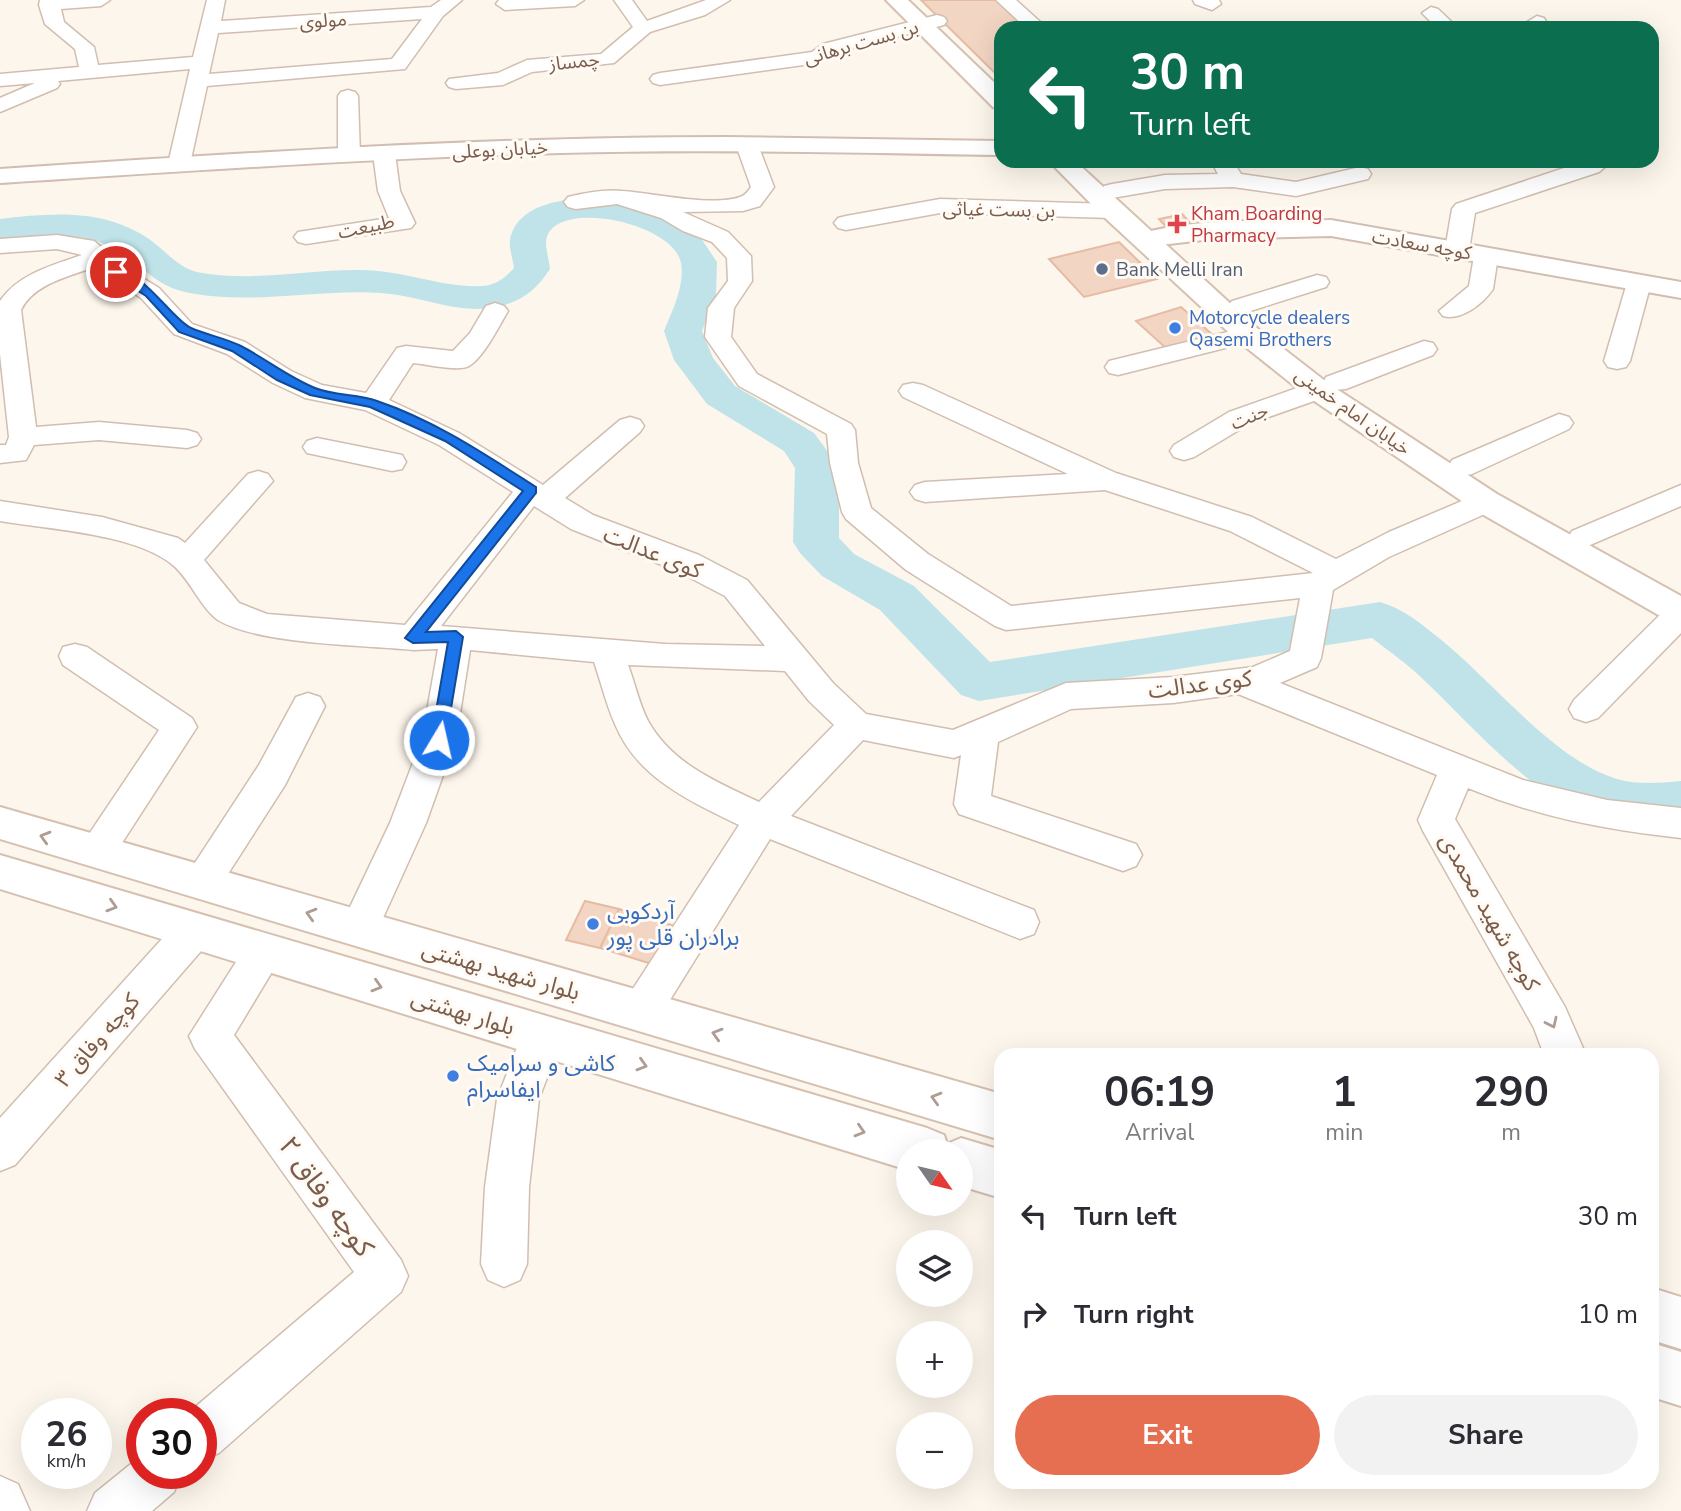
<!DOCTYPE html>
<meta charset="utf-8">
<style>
body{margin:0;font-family:"Nunito Sans","Noto Sans Arabic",sans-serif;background:#f2f2f3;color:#2b2b33;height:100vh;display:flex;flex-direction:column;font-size:26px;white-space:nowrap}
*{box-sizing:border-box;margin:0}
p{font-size:23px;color:#7c7c81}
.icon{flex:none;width:38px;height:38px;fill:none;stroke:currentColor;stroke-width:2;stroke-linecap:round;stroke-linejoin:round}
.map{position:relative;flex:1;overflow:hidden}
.drawer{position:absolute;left:994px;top:1048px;width:665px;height:441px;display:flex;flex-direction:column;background:#fff;border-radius:21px;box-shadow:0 7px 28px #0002}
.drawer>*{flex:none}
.banner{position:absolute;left:994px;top:21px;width:665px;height:147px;border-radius:21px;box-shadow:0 7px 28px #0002;background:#0b6e4f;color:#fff;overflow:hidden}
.needle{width:46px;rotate:124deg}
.tools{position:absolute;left:896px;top:1139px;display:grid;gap:14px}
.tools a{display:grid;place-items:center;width:77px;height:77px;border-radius:50%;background:#fff;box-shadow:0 7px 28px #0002;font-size:35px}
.speed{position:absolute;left:21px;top:1398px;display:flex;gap:14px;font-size:35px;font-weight:700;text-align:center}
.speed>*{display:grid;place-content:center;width:91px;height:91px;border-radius:50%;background:#fff;box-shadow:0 7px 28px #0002;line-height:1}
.speed small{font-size:18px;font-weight:400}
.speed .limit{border:10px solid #d22;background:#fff;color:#111}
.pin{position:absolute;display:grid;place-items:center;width:60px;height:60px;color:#fff;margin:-30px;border:4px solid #fff;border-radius:50%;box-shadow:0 2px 7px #0007}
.me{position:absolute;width:77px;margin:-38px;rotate:9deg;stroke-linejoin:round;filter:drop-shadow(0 0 5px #0008)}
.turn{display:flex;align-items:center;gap:24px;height:147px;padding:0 21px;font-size:32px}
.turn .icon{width:91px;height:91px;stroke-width:2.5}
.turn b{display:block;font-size:49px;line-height:60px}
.eta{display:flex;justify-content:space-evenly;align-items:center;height:119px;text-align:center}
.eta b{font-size:42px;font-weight:700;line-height:49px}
.action{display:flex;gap:14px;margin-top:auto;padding:14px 21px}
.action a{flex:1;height:80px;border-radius:42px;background:#e76f51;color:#fff;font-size:28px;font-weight:700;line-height:80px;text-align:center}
.action a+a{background:#f2f2f3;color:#2b2b33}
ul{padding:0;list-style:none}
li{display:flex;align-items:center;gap:21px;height:98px;padding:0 21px}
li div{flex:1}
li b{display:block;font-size:26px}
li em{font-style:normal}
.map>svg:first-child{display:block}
</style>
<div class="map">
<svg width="1681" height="1511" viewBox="0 0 1681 1511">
<rect width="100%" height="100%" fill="#fdf6ec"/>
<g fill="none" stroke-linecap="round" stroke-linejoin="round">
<path fill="#bfe3e8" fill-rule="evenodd" d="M603,196l50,11 41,21 23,34 -1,33 -14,36 11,27 22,28 79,47 25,34v71l15,16 60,32 76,76 390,-60c20,6 34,16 50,29 57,42 120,128 187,148 22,6 42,4 64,2v44c-12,1 -25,4 -37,3 -94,-7 -155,-86 -218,-146 -17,-17 -36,-30 -54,-44l-393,63 -18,-6 -81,-85 -58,-34 -22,-23 -7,-11 2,-74 -11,-17 -77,-47 -33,-44 -10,-29c8,-20 21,-45 17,-68 -8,-42 -132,-66 -135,-21 0,8 3,19 4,27 -14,21 -28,33 -54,38 -39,8 -77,-12 -115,-14 -64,-4 -128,12 -191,0 -32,-6 -42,-22 -67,-39 -38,-26 -80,-19 -123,-13v-22c51,-6 104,-11 149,20 16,11 29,29 48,33 54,11 110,-3 164,-2 41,0 81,18 122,16 13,-1 22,-8 31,-18 -1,-8 -5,-20 -4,-28 8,-40 61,-41 93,-44z"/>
</g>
<path fill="#f3d5c3" stroke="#e6bba3" stroke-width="2" d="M921,0h76l30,28h-26v51z
M1182,214l14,15 -24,4 -13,-14z
M1119,242l38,37 -73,18 -35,-38z
M1181,307l33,29 -46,14 -32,-29z
M585,901l34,8 -19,39 -34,-8z
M619,909l56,17 -20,39 -55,-17z"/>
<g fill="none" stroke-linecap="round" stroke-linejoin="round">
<defs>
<path id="minor" d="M40,0h70l-9,6 -40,3 3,13 30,25 4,18 95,-8 14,-57h18l-4,21 210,-14 10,-7h21l-19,16 -38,53 -198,17 -17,78 -3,5h-16l-3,-5 22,-95 -132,12 2,3 -3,4 -57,24v-14l35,-15 -35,3v-12l79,-7 -4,-18 -30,-25 -6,-19zM422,19l-30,40 -183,15 9,-41z
M499,0h85l-9,6 -70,4 -9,-6z
M614,0h18l15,21 59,-21h24l-25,15 -55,17 -36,31 -82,9 -29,13 -47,4 -7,-2 -3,-4 3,-4 49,-6 29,-13 74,-6 32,-27z
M996,0h20l31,28h-21z
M1193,0h26l2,4 -9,6 -17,-6z
M1431,7l7,2 20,19h-21l-15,-15z
M937,15l7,2 3,4 -3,4 -107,27 -19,11 -158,22 -7,-2 -3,-4 3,-4 7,-2 152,-21 11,-8z
M1537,16l7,2 6,10h-20l-3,-6z
M348,90l7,2 3,4 2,60 -3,5h-16l-3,-5v-60l3,-4z
M747,138l8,2 3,5 16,42 -14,19 -17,5 -60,1 45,20 23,24 1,25 -18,27 -3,29 26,37 94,50 4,6 3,33 13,45 57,46 83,52 302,-33 -83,-42 -125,-41 -180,12 -10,-3 -5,-7 5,-7 10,-3 143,-8 -165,-77 -4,-6 4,-6 10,-2 10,2 193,88 136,44 84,42 53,-27 87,-37 10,-3 10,3 5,7 -5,7 -107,48 -56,33 -12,68 -4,9 -37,16 243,97 84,20 74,8v30c-75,-8 -143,-21 -213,-50l-13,31 110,188 21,48h-42l-10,-27 -111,-197 -5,-11 19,-45 -199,-81 -65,9 -102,6 -73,33 -7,54 145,48 6,11 -6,11 -13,5 -164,-57 -5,-10 7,-49 -7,3 -91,-18 -72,76 243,94 5,12 -5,12 -14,5 -250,-100 -115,185 -14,5 -14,-5 -6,-13 6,-13 112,-173c-49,-24 -102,-47 -124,-101 -9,-20 -14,-42 -21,-62l-124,-12 -14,89 -30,84 -53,117 -14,5 -14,-5 -5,-12 50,-105 32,-84 16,-90 -25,1c-51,-5 -153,-5 -195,-30 -16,-11 -28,-40 -44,-54 -36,-32 -126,-37 -174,-45v-20l102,16 76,21 7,5 63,-69 10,-3 10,3 5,7 -69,79 35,43 28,11 138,11 108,-133 -74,-47 -74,-35 -60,-12 -32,-15 -46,-29 -53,-20 -33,-36 -46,-31c-25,9 -62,17 -74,43l15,117 63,-5 88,8 10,3 4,6 -4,6 -10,3 -88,-8 -65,5 -8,15 -26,3v-18h6l3,-8 -9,-83v-53c18,-27 53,-36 82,-46l-25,-6 -57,4v-14l57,-4 37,6 31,26 34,21 33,36 53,18 46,29 31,14 44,8 31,-45 9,-2 47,5 17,-18 16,-27 9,-3 9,3 4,5c-9,15 -24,46 -39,55 -10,6 -43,-2 -56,-3l-24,37 70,33 84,52 77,-65 10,-3 10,3 4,6 -4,6 -75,66 28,17 106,40 48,25 86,103 33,31 87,16 113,-47 107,-6 80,-10 37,-16 10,-53 -294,32 -11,-4 -89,-56 -60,-51 -4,-7 -12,-49 -3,-29 -88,-48 -34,-49 3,-29 20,-27 -1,-23 -15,-16 -29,-11 -22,-13 -44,-14 -41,5 -8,-2 -4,-5 4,-5c16,-4 37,-8 54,-6 30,2 91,16 118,6 6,-2 8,-6 11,-10l-15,-42 3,-5zM534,506l37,23 106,42 48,25 40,50 -100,-2 -224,-18zM628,665l157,6 24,30 25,24 -75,77c-42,-20 -87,-38 -111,-81 -9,-17 -13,-38 -20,-56z
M384,147l8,2 3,5 5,37 15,32 -4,5 -105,16 -8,-2 -4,-5 4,-5 91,-14 -11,-27 -5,-37 3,-5z
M1211,161h22l8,13 55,8 64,-15 8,2 3,5 -3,5 -72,17 -63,-9 -68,2 -53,9 -8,-2 -3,-5 3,-5 8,-2 53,-9 53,-1z
M1585,161h27l-13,11 -124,41 -6,37 -3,5 -9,2 -9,-2 -3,-5 7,-41 4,-5z
M940,199l172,5 8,2 4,5 -4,5 -8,2 -172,-5 -94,17 -8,-2 -4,-5 4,-5 8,-2z
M1486,249l9,2 3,5 -5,33c-10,15 -32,32 -50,27l-4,-5 30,-25 5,-30 3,-5z
M1317,275l9,2 3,5 -3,5 -85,27 -9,-3 -4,-5 4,-5z
M1639,276l9,2 3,5 -21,78 -4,6 -9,2 -9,-2 -4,-6 23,-78 3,-5z
M1248,327l9,3 4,5 -4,5 -139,35 -9,-2 -4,-6 4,-6z
M1424,341l9,2 4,6 -4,6 -87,34 -14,1 -4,6 -79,28 -55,33 -10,3 -10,-3 -4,-6 4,-6 55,-33 79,-28 15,-1 3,-6z
M1559,414l10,3 4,6 -4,6 -97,45 -10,2 -10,-2 -4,-7 4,-7z
M317,438l85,17 4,7 -4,7 -10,2 -85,-18 -4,-6 4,-6z
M1681,485v21l-98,42 -11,-3 -4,-7 4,-7z
M1681,602v31l-83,85 -12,4 -12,-4 -5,-9 5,-9 96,-95z
M75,644l12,3 105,71 5,9 -88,136 -13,4 -13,-4 -6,-11 82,-122 -96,-65 -4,-9 4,-9z
M308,693l12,4 5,9 -40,79 -70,109 -13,5 -13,-5 -6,-11 6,-11 70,-107 37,-68z
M194,914l14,5 5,12 -5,12 -193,222 -15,6v-53l180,-199z
M264,935l14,5 6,12 -50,83 167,225 7,16 -7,16 -182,161 -18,7v-46h-14l167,-142 -159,-223 -6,-13 61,-96z
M542,1016l15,6 6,13 -24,64 -10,88 -2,77 -7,16 -16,7 -16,-7 -7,-16 4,-77 12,-88 30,-77z
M142,1455v19h39l-7,18 -22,19h-65l8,-18z
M0,1476l18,8 12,27h-30z"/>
<path id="tertiary" d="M726,137l275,4v14c-147,-2 -293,-6 -440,-2 -187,5 -374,18 -561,30v-14c242,-16 484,-32 726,-32z
M1331,220l350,62v16l-350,-62 -119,3 -52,6 -9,-2 -4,-6 4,-6c57,-14 121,-9 180,-11z"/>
<path id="secondary" d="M886,0h22l93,89v20l-8,-2z
M1049,161h26l183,168 71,55 168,110 184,102v29l-12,-4 -194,-111 -168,-114 -69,-55 -135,-125z
M0,807l1001,287v46l-1001,-301z
M0,855l927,273 17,7 3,9 14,-6 40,12v48l-40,-12v-34h-53v18l-908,-281z
M1652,1288l29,9v52l-29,-9z
M1652,1343l29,9v54l-29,-9z"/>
</defs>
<use href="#minor" stroke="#d1beb0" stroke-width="3"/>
<use href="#tertiary" stroke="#d1beb0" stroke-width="4"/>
<use href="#secondary" stroke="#d6c0b0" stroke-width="4"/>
<use href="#minor" fill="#fff" fill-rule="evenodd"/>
<use href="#tertiary" fill="#fff" fill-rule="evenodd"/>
<use href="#secondary" fill="#fff" fill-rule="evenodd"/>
</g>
<defs><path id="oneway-chevron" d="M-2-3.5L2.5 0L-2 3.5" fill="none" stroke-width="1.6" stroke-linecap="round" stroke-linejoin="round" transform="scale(1.75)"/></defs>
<g stroke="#af9d94">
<use href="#oneway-chevron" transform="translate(45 837) rotate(-164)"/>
<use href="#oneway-chevron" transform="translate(112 906) rotate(17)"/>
<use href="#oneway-chevron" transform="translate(311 914) rotate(-164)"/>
<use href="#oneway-chevron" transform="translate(377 986) rotate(17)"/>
<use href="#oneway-chevron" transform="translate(1552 1023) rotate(65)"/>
<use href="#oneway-chevron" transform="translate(717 1034) rotate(-164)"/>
<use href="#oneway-chevron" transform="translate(642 1065) rotate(17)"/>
<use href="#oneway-chevron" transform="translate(936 1098) rotate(-164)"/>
<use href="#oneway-chevron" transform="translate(860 1131) rotate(17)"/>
</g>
<path fill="#1a73e8" stroke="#114b97" stroke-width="2" d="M112,270c29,-4 59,49 79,58 16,7 34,10 50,18 25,13 47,31 74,42 20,8 42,6 62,13 57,19 109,54 159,86v6l-110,139 30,-1 7,6 -18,107 -6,2 -8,-6 17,-98 -35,1 -8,-5 118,-147 -78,-50 -75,-34 -60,-12 -33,-15 -45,-29 -53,-19 -33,-36 -34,-22z"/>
<path fill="#e0444e" stroke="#fffaf3" stroke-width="2.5" d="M1173.5 213.5h7v7h7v7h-7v7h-7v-7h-7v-7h7z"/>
<circle fill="#5c6f8a" stroke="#fffaf3" stroke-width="2.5" cx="1102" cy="269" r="7"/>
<g fill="#3f7fe0" stroke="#fffaf3" stroke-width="2.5">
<circle cx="1175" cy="328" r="7"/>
<circle cx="593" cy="924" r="7"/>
<circle cx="453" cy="1076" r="7"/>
</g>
<g text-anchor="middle" stroke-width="6" stroke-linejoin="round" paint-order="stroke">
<g font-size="19" fill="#7a5c4d" stroke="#fffaf3">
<text transform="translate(323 20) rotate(-4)" y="7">مولوی</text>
<text transform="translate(861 42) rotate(-16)" y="7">بن بست برهانی</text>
<text transform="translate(574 61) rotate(-6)" y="7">چمساز</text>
<text transform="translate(500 149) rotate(-3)" y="7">خیابان بوعلی</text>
<text transform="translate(999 209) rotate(1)" y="7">بن بست غیاثی</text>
<text transform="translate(366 226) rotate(-12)" y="7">طبيعت</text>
<text transform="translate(1422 244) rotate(10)" y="7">کوچه سعادت</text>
<text transform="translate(1353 411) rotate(35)" y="7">خیابان امام خمینی</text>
<text transform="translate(1249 416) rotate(-23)" y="7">جنت</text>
</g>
<g font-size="19" fill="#be3a42" stroke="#fffaf3" text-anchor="start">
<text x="1191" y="220">Kham Boarding<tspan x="1191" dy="22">Pharmacy</tspan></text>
</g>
<g font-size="19" fill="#4e5e75" stroke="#fffaf3" text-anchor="start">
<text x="1116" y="276">Bank Melli Iran</text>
</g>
<g font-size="19" fill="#366cbe" stroke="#fffaf3" text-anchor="start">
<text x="1189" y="324">Motorcycle dealers<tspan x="1189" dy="22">Qasemi Brothers</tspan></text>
</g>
<g font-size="23" fill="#7a5c4d" stroke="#fffaf3">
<text transform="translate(653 552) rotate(22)" y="8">کوی عدالت</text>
<text transform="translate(1200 684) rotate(-7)" y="8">کوی عدالت</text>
<text transform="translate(1490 912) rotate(60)" y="8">کوچه شهید محمدی</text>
<text transform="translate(501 970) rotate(16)" y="8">بلوار شهید بهشتی</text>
<text transform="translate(463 1012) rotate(17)" y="8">بلوار بهشتی</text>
<text transform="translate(97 1040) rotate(-49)" y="8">کوچه وفاق ۳</text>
</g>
<g font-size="23" fill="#366cbe" stroke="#fffaf3" text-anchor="start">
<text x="607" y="919">آردکوبی<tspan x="607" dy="26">برادران قلی پور</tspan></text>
<text x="467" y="1071">کاشی و سرامیک<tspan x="467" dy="26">ایفاسرام</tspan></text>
</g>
<g font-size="28" fill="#7a5c4d" stroke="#fffaf3">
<text transform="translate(327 1196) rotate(54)" y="10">کوچه وفاق ۲</text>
</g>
</g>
</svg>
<div class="tools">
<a><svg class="needle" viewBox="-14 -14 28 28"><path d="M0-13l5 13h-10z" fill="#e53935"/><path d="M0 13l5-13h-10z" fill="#7c7c81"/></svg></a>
<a><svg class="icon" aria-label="layers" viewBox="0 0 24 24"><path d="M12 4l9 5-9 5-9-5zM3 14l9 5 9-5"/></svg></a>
<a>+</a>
<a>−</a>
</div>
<div class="speed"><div>26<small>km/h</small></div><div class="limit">30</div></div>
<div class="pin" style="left:116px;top:272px;background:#d93025"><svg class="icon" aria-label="arrive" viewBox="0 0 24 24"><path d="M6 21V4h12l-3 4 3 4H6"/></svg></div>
<svg class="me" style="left:439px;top:740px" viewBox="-20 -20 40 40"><circle r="17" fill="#1a73e8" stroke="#fff" stroke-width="3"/><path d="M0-11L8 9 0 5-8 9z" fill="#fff"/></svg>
<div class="banner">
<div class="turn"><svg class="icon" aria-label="left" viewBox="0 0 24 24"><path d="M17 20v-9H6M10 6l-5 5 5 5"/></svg><div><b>30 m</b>Turn left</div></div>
</div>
<section class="drawer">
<div class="eta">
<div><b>06:19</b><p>Arrival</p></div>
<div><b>1</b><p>min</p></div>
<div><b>290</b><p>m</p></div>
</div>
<ul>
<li><svg class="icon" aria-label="left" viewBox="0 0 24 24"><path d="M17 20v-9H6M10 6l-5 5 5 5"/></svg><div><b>Turn left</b></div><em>30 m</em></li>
<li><svg class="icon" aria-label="right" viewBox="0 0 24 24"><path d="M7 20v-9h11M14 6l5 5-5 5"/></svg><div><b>Turn right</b></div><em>10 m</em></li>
</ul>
<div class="action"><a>Exit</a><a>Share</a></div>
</section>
</div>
